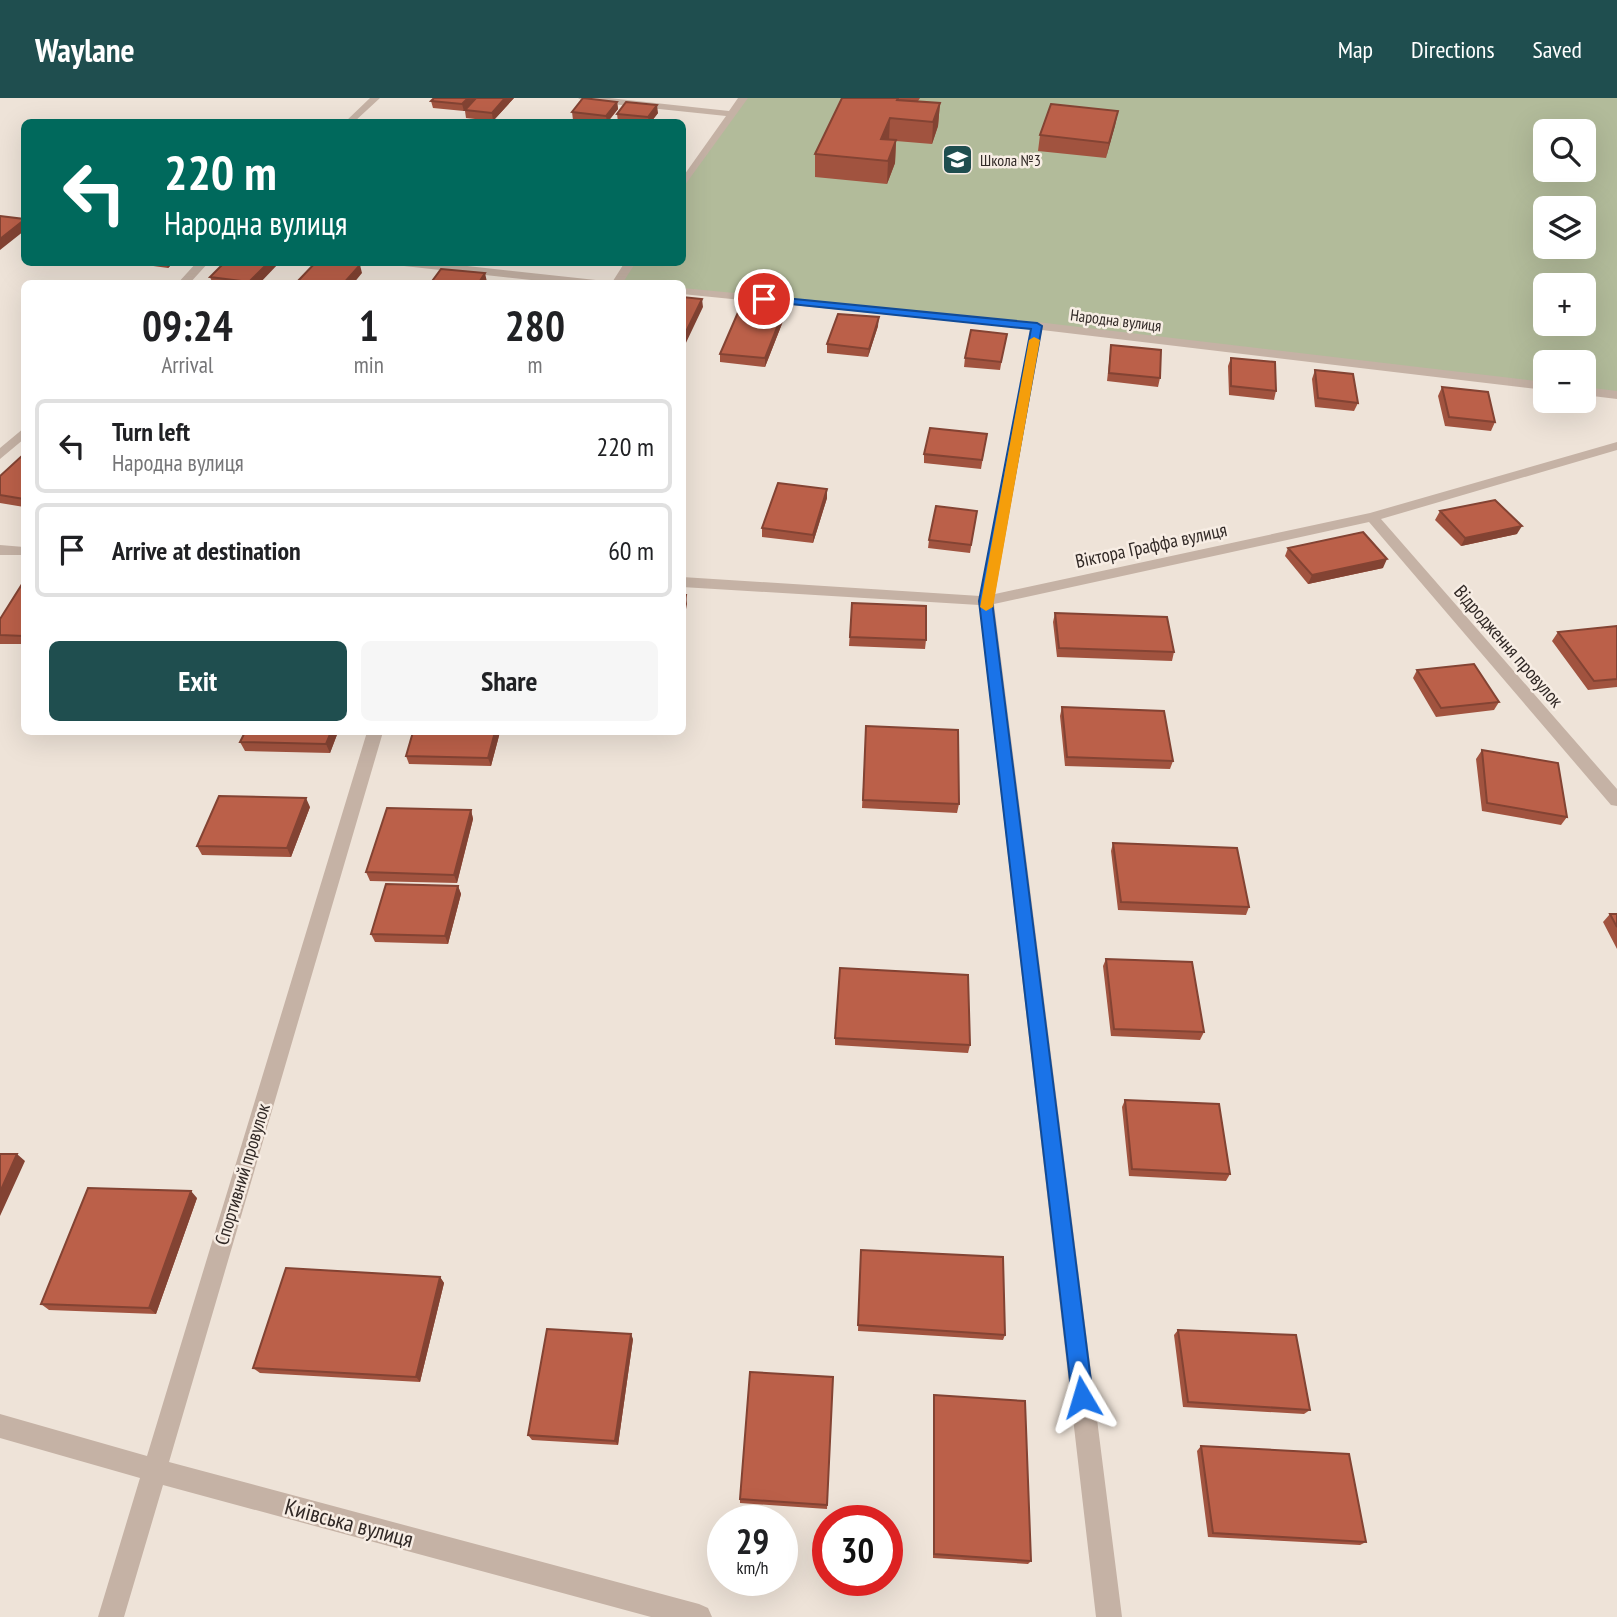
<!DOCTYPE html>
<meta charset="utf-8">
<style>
body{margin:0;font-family:"PT Sans Narrow",sans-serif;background:#f6f6f6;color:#202124;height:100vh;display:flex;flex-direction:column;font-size:26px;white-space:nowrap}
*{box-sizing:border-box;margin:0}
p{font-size:23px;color:#757577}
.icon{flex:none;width:38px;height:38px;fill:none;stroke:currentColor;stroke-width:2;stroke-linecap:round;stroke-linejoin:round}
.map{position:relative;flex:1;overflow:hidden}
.details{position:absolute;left:21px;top:182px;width:665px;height:455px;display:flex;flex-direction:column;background:#fff;border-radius:10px;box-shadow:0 7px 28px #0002}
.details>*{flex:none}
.guide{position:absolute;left:21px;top:21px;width:665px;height:147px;border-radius:10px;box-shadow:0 7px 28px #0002;background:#00695c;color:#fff;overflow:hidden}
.tools{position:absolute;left:1533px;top:21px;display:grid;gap:14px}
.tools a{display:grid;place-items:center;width:63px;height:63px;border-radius:10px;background:#fff;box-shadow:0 7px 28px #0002;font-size:35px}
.speed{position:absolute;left:707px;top:1407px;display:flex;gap:14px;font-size:35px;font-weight:700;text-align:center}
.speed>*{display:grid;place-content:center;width:91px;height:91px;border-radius:50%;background:#fff;box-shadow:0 7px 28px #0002;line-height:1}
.speed small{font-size:18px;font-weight:400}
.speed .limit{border:10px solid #d22;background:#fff;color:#111}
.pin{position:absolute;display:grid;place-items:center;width:60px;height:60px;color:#fff;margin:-30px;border:4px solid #fff;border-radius:50%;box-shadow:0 2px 7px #0007}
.me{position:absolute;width:77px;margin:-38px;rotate:353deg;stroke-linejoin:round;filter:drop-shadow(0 0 5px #0008)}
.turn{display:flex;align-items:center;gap:24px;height:147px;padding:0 28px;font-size:32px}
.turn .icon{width:91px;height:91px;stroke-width:2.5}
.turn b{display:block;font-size:49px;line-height:60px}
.eta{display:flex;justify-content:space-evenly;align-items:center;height:119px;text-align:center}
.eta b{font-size:42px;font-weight:600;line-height:49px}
.primary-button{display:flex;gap:14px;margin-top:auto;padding:14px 28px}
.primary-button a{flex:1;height:80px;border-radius:10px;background:#1f4e4f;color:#fff;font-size:28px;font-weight:600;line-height:80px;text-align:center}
.primary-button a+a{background:#f6f6f6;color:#202124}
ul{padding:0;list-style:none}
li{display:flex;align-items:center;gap:21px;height:94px;margin:0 14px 10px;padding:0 14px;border:4px solid #e0e0e0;border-radius:10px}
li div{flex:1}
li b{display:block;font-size:26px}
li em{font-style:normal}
header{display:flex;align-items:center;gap:42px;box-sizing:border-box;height:98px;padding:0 35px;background:#1f4e4f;color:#fff}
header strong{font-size:33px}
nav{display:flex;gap:38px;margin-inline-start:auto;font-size:24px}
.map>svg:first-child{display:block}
</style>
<header>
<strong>Waylane</strong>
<nav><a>Map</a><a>Directions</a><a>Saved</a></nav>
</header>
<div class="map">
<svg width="1617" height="1519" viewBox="0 0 1617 1519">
<rect width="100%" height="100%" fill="#eee3d8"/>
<path fill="#b2bb9a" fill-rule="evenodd" d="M743,0h874v297l-33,-4v-29h-39v24l-508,-60 -354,-35 -1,-7h-66l15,-21 51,-1 1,-76zM1545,33h39v39h-39zM1545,110h39v39h-39zM1545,187h39v39h-39z"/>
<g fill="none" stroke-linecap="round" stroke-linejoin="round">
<path fill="#c5b2a5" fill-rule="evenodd" d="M370,0h10l-26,24h-9z
M578,0h31l120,13 9,-13h10l-66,91v-11l44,-62 -143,-15z
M197,164h12l-20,22h-12z
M390,164h41l174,19 5,3h-42l-173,-19z
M625,164h11l-14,22h-11z
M682,190l355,34 508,60v8l-503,-60 -47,264 375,-81 247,-71v8l-236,69 236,270v17l-6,-1 -242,-283 -375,82 128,1013h-26l-117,-1012 -297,-18v-10l298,19 51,-267 -349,-35z
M1584,289l33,4v8l-33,-4z
M24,330v11l-24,20v-11z
M0,447l24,2v8h-24z
M367,634h16l-214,730 530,142 9,4 4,9h-61l-488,-132 -39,132h-26l42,-139 -140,-40v-24l147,42z"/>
</g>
<path fill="#a1533f" d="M514,0l-21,23 -27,-3 -1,-7h-1l-31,-3 -2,-7z
M842,0h78l-2,3 22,2 -2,23 -6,18 -36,-3 -1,22 -8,21 -72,-7v-23z
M617,4l1,7 -10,13 -35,-2 -1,-8z
M1118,13l-12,47 -68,-7 2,-16z
M658,15l-7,9h-33l-1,-8z
M124,164h50l-6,6z
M210,179l49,7h-46z
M785,209v9l-20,51 -45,-5v-8z
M878,228l-10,31 -41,-4v-9z
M1005,244l-5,28 -36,-3 1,-9z
M1111,247l49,33 -2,9 -51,-6z
M1231,260l45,33 -2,9 -45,-5 -1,-29z
M1315,272l43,33 -4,8 -39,-4 -3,-28z
M1442,289l53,35 -4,9 -46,-5 -7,-30z
M987,336l-6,35 -57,-6v-9z
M24,356v53l-24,-4v-27z
M827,391v9l-14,45 -51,-6v-9z
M977,413l-7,42 -42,-5 1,-8z
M1440,413l77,23 -56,12 -26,-26z
M1288,450l95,20 -75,16 -23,-28z
M24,483v63h-24v-9z
M852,505l74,37 -1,9 -76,-3z
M1055,515l119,39 -2,9 -115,-4 -4,-35z
M1617,528v61l-29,3 -36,-49 6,-9z
M1417,572l82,32 -5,8 -58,7 -23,-39z
M1062,609l111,54 -3,8 -105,-3 -5,-50z
M866,628l93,78 -2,9 -95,-5z
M245,634h93l-8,21 -85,-2 -5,-9z
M413,634h87l-9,34 -82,-2 -3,-8z
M1482,652l85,67 -6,8 -79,-14 -6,-52z
M310,709l-19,50 -89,-2 -5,-9z
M471,712l2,9 -16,64 -87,-2 -4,-9z
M1113,745l136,64 -3,8 -128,-5 -7,-59z
M458,788l3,8 -13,50 -73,-2 -4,-8z
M1610,816h7v35l-14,-27z
M1106,861l98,73 -4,8 -89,-4 -8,-70z
M835,940l135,7 -2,8 -133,-8z
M1125,1002l105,74 -4,7 -97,-5 -7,-69z
M197,1100l-41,116 -107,-4 -8,-6z
M861,1152l144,85 -2,5 -145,-9z
M440,1179l4,6 -24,99 -160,-9 -7,-5z
M1178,1232l132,80 -6,4 -121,-7 -9,-72z
M633,1241l-15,106 -86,-5 -4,-5z
M833,1279l-6,132 -87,-6v-4z
M934,1297l97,166 -3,3 -95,-6v-158z
M1201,1348l165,96 -6,3 -152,-8 -11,-86z"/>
<path fill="#834333" d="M468,0h8l-12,13 -2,-7z
M505,0h9l-21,23 -1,-8z
M617,4l1,7 -11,13 -1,-6z
M940,5l-2,23 -6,18 1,-22z
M657,7l1,8 -7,9h-2l-1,-5z
M1118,13l-3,15 -9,32 3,-15z
M890,20l-1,22 -9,21 1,-22z
M896,42l-1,23 -8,21 1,-23z
M24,122v11l-24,19v-11z
M166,164h8l-6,6z
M269,164h11l-21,22h-9l-1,-2z
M360,167l2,8 -9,11h-10z
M485,175l2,9 -1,2h-8z
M702,201l1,8 -19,40 -1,-9z
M785,209v9l-20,51v-9z
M879,219l-1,9 -10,31 1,-8z
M827,391v9l-14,45v-8z
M1522,428l-5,8 -56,12 4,-8z
M1387,461l-4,9 -75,16 4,-9z
M686,497l1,9 -5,26v-13z
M331,634h7l-8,21 -4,-9z
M495,634h5l-9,34 -3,-8z
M306,700l4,9 -19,50 -4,-9z
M471,712l2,9 -16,64 -3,-8z
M458,788l3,8 -13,50 -3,-8z
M17,1056l8,7 -25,55v-24z
M191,1093l6,7 -41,116 -7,-6z
M440,1179l4,6 -24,99 -4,-5z
M631,1236l2,5 -15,106 -3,-4z"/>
<path fill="#bb6049" stroke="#834333" stroke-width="2" d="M434,0h34l-6,6 -31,-3z
M476,0h29l-13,15 -27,-3z
M583,0l34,4 -11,14 -34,-4z
M842,0h56l-1,2 43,3 -7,19 -43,-4 -9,21 15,1 -8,21 -73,-7z
M626,4l31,3 -9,12 -31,-3z
M1051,6l67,7 -9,32 -69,-8z
M0,118l24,3v1l-24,19z
M225,164h44l-20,20 -39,-5z
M316,164h26l18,3 -17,19h-37l-9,-2z
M441,171l44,4 -7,11h-48z
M682,199l20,2 -19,39h-1z
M742,205l43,4 -20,51 -45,-4z
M838,216l41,3 -10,32 -42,-5z
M971,232l36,4 -6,28 -36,-4z
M1111,247l50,5 -1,28 -51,-5z
M1231,260l44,4 1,29 -45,-5z
M1315,272l38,4 5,29 -40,-5z
M1442,289l46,5 7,30 -46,-5z
M930,330l57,6 -5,26 -58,-6z
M24,356v45l-24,-4v-19z
M778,385l49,6 -14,46 -51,-7z
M1495,402l27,26 -57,12 -25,-27z
M936,408l41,5 -6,34 -42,-5z
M1363,434l24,27 -75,16 -24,-27z
M24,483v55l-24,-1v-16z
M682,497h4l-4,22z
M852,505l74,3v34l-76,-3z
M1055,515l112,4 7,35 -115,-4z
M1617,528v53l-23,2 -36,-49z
M1474,566l25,38 -58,6 -24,-38z
M1062,609l102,4 9,50 -106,-4z
M866,628l92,4 1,74 -96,-4z
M245,634h86l-5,12 -86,-2z
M413,634h82l-7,26 -82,-2z
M1482,652l76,13 9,54 -80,-14z
M219,698l87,2 -19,50 -90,-2z
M387,710l84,2 -17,65 -88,-3z
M1113,745l124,5 12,59 -128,-5z
M386,786l72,2 -13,50 -74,-2z
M1610,816h7v13z
M1106,861l86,3 12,70 -90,-3z
M840,870l128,7 2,70 -135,-7z
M1125,1002l94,4 11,70 -98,-5z
M0,1056h17l-17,38z
M88,1090l103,3 -42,117 -108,-4z
M861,1152l142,7 2,78 -147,-10z
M286,1170l154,9 -24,100 -163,-9z
M547,1231l84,5 -16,107 -87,-6z
M1178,1232l118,5 14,75 -122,-8z
M750,1274l83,5 -6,128 -87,-6z
M934,1297l91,6 6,160 -97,-7z
M1201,1348l148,8 17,88 -153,-9z"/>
<path fill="#1a73e8" stroke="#114b97" stroke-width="2" d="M764,198l273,27 5,3 -50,275 101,796 -3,8 -8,3 -7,-3 -3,-8 -93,-796 52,-272 -270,-28 -2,-2z"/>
<path fill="#f59e0b" d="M1034,239l6,3 -47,267 -7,4 -6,-4 49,-267z"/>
<defs>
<symbol id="school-square" viewBox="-11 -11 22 22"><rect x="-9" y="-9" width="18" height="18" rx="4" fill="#1f4e4f" stroke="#f7ede4"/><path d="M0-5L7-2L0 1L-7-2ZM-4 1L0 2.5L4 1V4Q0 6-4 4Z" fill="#fff"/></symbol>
</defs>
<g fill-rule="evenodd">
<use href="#school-square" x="940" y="44" width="35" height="35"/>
</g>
<g text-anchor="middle" stroke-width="5" stroke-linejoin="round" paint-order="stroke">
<g font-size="16" fill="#312926" stroke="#f7ede4" text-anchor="start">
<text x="980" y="68">Школа №3</text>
</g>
<g font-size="16" fill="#312926" stroke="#f7ede4">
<text transform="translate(1116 222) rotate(7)" y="6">Народна вулиця</text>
</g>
<g font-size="19" fill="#312926" stroke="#f7ede4">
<text transform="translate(1151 447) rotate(-12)" y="7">Віктора Граффа вулиця</text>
<text transform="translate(1509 548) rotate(49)" y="7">Відродження провулок</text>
<text transform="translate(242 1076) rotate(-73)" y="7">Спортивний провулок</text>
</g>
<g font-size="23" fill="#312926" stroke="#f7ede4">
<text transform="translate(349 1425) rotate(15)" y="8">Київська вулиця</text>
</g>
</g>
</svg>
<div class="tools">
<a><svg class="icon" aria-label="search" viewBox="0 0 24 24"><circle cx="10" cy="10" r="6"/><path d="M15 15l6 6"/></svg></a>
<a><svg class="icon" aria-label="layers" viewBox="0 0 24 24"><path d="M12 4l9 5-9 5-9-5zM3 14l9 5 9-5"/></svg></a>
<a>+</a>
<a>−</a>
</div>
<div class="speed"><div>29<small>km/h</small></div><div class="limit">30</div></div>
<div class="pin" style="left:764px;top:201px;background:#d93025"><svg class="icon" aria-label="arrive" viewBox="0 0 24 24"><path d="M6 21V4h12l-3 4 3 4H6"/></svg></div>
<svg class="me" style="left:1082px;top:1299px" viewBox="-20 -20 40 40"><path d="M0-17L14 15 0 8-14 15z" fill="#1a73e8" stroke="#fff" stroke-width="4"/></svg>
<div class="guide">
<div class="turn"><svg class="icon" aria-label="left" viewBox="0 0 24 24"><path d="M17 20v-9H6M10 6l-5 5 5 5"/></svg><div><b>220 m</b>Народна вулиця</div></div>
</div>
<section class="details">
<div class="eta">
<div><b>09:24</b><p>Arrival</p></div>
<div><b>1</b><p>min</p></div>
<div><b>280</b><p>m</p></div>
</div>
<ul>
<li><svg class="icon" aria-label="left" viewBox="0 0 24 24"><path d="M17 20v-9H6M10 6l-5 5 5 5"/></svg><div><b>Turn left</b><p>Народна вулиця</p></div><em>220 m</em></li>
<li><svg class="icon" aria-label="arrive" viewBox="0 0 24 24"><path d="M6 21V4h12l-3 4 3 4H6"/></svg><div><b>Arrive at destination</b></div><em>60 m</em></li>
</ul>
<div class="primary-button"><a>Exit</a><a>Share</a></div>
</section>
</div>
